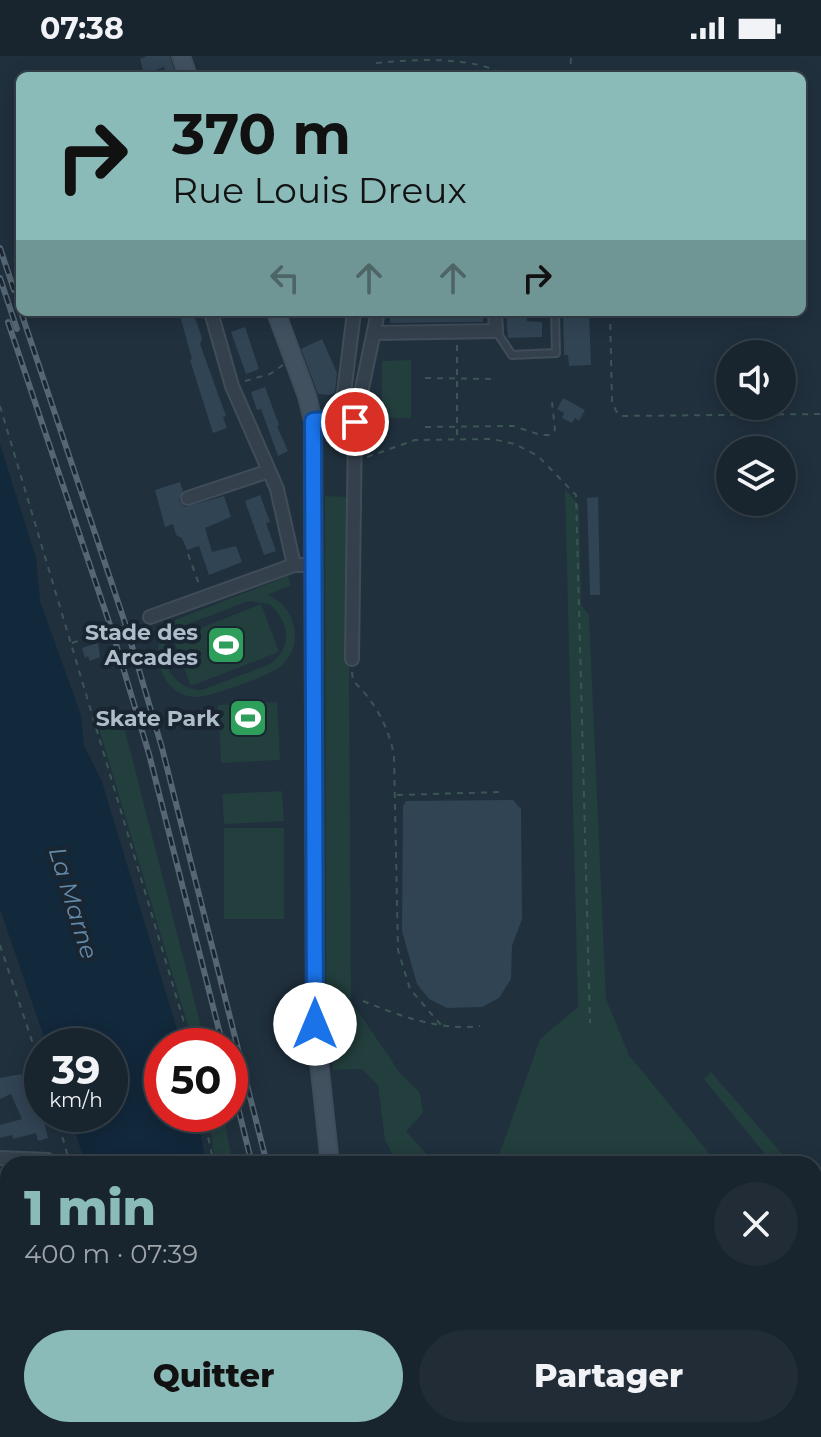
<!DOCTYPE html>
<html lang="fr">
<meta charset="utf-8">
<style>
body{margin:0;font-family:Montserrat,sans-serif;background:#212c36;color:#f1f3f6;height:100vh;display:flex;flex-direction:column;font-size:30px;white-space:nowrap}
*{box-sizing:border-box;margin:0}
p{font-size:26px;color:#9fa4aa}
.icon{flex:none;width:44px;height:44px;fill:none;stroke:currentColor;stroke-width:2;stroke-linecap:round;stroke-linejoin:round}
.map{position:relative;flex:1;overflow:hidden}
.drawer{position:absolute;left:0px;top:1100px;width:822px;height:282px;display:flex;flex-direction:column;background:#18242e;border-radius:24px 24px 0 0;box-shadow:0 4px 20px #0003,0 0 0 2px #36414a}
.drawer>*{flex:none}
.banner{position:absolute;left:16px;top:16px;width:790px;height:244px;border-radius:12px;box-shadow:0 4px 20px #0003,0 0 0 2px #36414a;background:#8bbbb9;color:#111;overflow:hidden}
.buttons{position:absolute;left:716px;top:284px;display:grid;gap:16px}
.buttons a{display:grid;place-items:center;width:80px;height:80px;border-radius:50%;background:#18242e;box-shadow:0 4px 20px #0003,0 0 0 2px #36414a;font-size:40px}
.speed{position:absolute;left:24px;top:972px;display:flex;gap:16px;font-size:40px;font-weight:700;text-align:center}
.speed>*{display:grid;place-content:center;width:104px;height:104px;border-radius:50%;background:#18242e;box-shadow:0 4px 20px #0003,0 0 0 2px #36414a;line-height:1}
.speed small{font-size:20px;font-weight:400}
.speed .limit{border:12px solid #d22;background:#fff;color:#111}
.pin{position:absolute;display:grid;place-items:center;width:68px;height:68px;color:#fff;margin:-34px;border:4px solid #fff;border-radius:50%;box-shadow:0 2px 8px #0007}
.me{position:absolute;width:88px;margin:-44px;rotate:0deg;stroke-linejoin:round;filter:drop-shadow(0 0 6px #0008)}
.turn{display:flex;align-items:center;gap:28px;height:168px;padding:0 24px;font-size:36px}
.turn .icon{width:104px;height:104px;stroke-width:2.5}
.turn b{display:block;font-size:56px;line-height:68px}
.lanes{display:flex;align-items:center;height:76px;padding:0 24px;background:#0003;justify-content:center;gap:40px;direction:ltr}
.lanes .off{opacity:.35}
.round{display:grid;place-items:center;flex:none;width:84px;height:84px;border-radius:42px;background:#212c36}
.head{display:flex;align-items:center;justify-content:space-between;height:136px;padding:0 24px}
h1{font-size:48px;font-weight:800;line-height:60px;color:#8bbbb9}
.cta{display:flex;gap:16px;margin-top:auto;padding:16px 24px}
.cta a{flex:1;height:92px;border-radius:48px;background:#8bbbb9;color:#111;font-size:32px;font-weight:800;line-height:92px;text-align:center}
.cta a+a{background:#212c36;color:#f1f3f6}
.status{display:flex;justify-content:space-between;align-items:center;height:56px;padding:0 40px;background:#18242e;direction:ltr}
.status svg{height:22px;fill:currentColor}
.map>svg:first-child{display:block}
</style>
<div class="status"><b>07:38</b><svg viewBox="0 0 49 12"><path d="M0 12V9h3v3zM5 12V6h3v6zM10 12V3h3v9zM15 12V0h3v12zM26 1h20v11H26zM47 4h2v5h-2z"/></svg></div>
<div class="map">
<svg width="821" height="1381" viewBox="0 0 821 1381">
<rect width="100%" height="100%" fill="#20303d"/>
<path fill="#223e3d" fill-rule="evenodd" d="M411,304v58h-29v-57z
M565,433l14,16 2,100 8,10 17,384 23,56 89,109h-222l44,-125 38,-32z
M325,440l23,1 3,504 49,72 20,20 3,20 -17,18 29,33h-37l-13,-24 -7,-55 -16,-16 -29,1 -7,-67z
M288,520l3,9 -24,10c14,5 23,15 27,31 3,15 -1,30 -13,40 -10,9 -74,33 -87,31 -30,-2 -42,-37 -33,-62l-14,5 -3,-8zM249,545l20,3c21,17 24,44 1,60l-68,26c-34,-1 -51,-41 -22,-63z
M261,548l18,48 -88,34 -18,-47z
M277,646l3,58 -59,3 -3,-58z
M121,659l85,331h-12l-97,-324z
M282,735l2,30 -60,3 -2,-30z
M224,772h60v91h-60z
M711,1016l80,92h-18l-69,-85z
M209,1058h14l10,50h-18z
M814,1131h7v130l-7,13z
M224,1374h62l1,7h-63z"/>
<path fill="#12283b" d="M0,388l36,114 4,43 41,114 3,30 18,37 80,264h-20v68h35l9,50h-121l-15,-50h40v-68h-63l-47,-137z
M95,1374h115l-1,7h-116z"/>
<path fill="#314454" d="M147,0h23l6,19 -9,1 -3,-9 -20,7 -4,-15z
M179,256h14l9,26 -2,6 26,72 -3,1 4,11 -14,5 -23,-73 2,-1z
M390,256h93v10l-93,1z
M506,256h20l1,9 15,1v15l-34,1z
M563,256h26l2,53 -22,1 -1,-11h-4z
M245,271l14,42 -13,5 -15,-42z
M322,283l15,34 -2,20 -6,2 -11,-1 -17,-45z
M265,331l14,38 -2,1 11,25 -10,5 -17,-47 -4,1 -6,-18z
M563,342l22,12 -6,11 -4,-3 -3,5 -10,-5 2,-5 -7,-4z
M180,426l3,9 -4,9 6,7 39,-11 7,21 -26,11 7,24 24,-6 6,16 -33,13 -10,-29 -12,4 -5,-12 -6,-3 -3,-11 -8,3 -10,-37z
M260,439l10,27 -4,1 10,28 -12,4 -19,-54z
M598,441l2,98h-10l-3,-97z
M98,587l2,14 -10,4 -2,-5 -3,2 -3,-10z
M513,744l8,9 1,110 -10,27 -1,33 -12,19 -17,9 -35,1 -18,-9 -12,-15 -15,-53 1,-125 3,-5z
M21,1018l15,42 6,-2 6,24 -10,3 -2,-8 -23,6 -1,-4 -12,3v-13l22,-6 -11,-25 -11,5v-21z"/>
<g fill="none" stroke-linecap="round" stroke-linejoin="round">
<defs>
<path id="service" d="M496,275l16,24 44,-2 -1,-41"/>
<path id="minor" d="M211,256l21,74 45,103 17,76h19
M375,277l121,-2 -1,-19
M336,363l8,-26 10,-81
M188,442l81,-27
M150,561l144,-52
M352,603l3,-237 23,-110
M0,1102l48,2
M0,1247h8"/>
<path id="secondary" d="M181,0l7,20
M276,256l31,84 6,25 2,603 15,140
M814,1289l7,-10
M356,1374l1,7
M451,1374l5,7
M620,1381l19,-7"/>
</defs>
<use href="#service" stroke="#404d59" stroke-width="10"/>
<use href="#minor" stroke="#404d59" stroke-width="16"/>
<use href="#secondary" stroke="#404d59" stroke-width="20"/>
<path stroke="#3b5655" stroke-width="2" stroke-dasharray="6 6" stroke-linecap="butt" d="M377,20v-13c41,-4 96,-7 130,13
M570,20l1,-20
M610,256l2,89 4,10 5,5 200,-2
M457,289v93
M425,322l72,1
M245,325l25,-7 13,-9
M0,350l183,613 6,27
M425,371l88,-1 28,9h9l5,-5 -3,-28
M367,401l48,-17 77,-1 23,5 23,12 38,39 14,528
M188,498l12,33
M91,582l48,-15
M72,587l66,-22
M352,616l1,9c21,19 36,46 41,75l4,194 12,39 31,36
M397,739l103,-3
M0,889l42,126
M363,945c37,15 77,30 117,25
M56,1058l14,50
M203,1058l11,50
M83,1381l1,-7
M218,1381l1,-7"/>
<use href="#service" stroke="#34414d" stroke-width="6"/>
<use href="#minor" stroke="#34414d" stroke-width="12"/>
<use href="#secondary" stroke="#415160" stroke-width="16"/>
<defs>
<path id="rail" d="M0,192l14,42
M0,222l17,51
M21,256l106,317 35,119 105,416
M8,266l105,312 36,120 74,292
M230,1019l22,89
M297,1374l2,7
M322,1374l1,7"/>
</defs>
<use href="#rail" stroke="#556674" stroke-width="6"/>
<use href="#rail" stroke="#192631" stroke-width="3" stroke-dasharray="9" stroke-linecap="butt"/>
</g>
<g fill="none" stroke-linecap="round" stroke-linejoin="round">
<defs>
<path id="route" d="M315,968l-2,-603 23,-2 19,3"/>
</defs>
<use href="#route" stroke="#114b97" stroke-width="20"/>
<use href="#route" stroke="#1a73e8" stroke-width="14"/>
</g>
<defs>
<symbol id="stadium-square" viewBox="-11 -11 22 22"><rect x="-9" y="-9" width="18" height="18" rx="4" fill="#2e9e5b" stroke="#192631"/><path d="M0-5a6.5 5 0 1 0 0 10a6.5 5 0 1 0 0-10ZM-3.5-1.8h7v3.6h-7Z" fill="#fff"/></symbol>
</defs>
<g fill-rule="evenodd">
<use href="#stadium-square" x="204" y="567" width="44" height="44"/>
<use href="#stadium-square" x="226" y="640" width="44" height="44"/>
</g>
<g text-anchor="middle" stroke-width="8" stroke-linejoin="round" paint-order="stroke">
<g font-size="22" font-weight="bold" fill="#afbcc9" stroke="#192631" text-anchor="end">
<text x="198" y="584">Stade des<tspan x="198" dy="25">Arcades</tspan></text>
<text x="220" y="670">Skate Park</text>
</g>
<g font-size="24" font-style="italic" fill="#648bab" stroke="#192631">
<text transform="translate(73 847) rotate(73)" y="8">La Marne</text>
</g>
</g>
</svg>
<div class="buttons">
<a><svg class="icon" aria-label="sound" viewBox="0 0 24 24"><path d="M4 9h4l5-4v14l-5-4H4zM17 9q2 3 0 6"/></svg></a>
<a><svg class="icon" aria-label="layers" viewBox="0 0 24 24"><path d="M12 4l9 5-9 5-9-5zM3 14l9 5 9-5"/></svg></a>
</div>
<div class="speed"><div>39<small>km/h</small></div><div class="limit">50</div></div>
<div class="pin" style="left:355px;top:366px;background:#d93025"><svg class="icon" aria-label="arrive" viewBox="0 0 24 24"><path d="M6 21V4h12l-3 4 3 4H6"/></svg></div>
<svg class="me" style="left:315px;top:968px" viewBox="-20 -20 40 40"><circle r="19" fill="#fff"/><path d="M0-13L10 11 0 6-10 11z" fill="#1a73e8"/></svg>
<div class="banner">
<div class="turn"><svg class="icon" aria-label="right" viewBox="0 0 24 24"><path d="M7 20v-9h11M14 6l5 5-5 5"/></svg><div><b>370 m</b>Rue Louis Dreux</div></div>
<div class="lanes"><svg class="icon off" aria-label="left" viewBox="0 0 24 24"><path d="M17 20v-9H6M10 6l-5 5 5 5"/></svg><svg class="icon off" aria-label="ahead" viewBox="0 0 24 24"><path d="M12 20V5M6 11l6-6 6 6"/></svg><svg class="icon off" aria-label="ahead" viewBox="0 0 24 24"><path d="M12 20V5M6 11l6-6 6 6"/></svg><svg class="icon" aria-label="right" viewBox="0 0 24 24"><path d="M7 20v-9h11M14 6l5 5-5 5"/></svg></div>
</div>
<section class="drawer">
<div class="head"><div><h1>1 min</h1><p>400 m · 07:39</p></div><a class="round"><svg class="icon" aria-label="close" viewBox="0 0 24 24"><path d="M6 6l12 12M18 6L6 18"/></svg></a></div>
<div class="cta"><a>Quitter</a><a>Partager</a></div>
</section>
</div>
